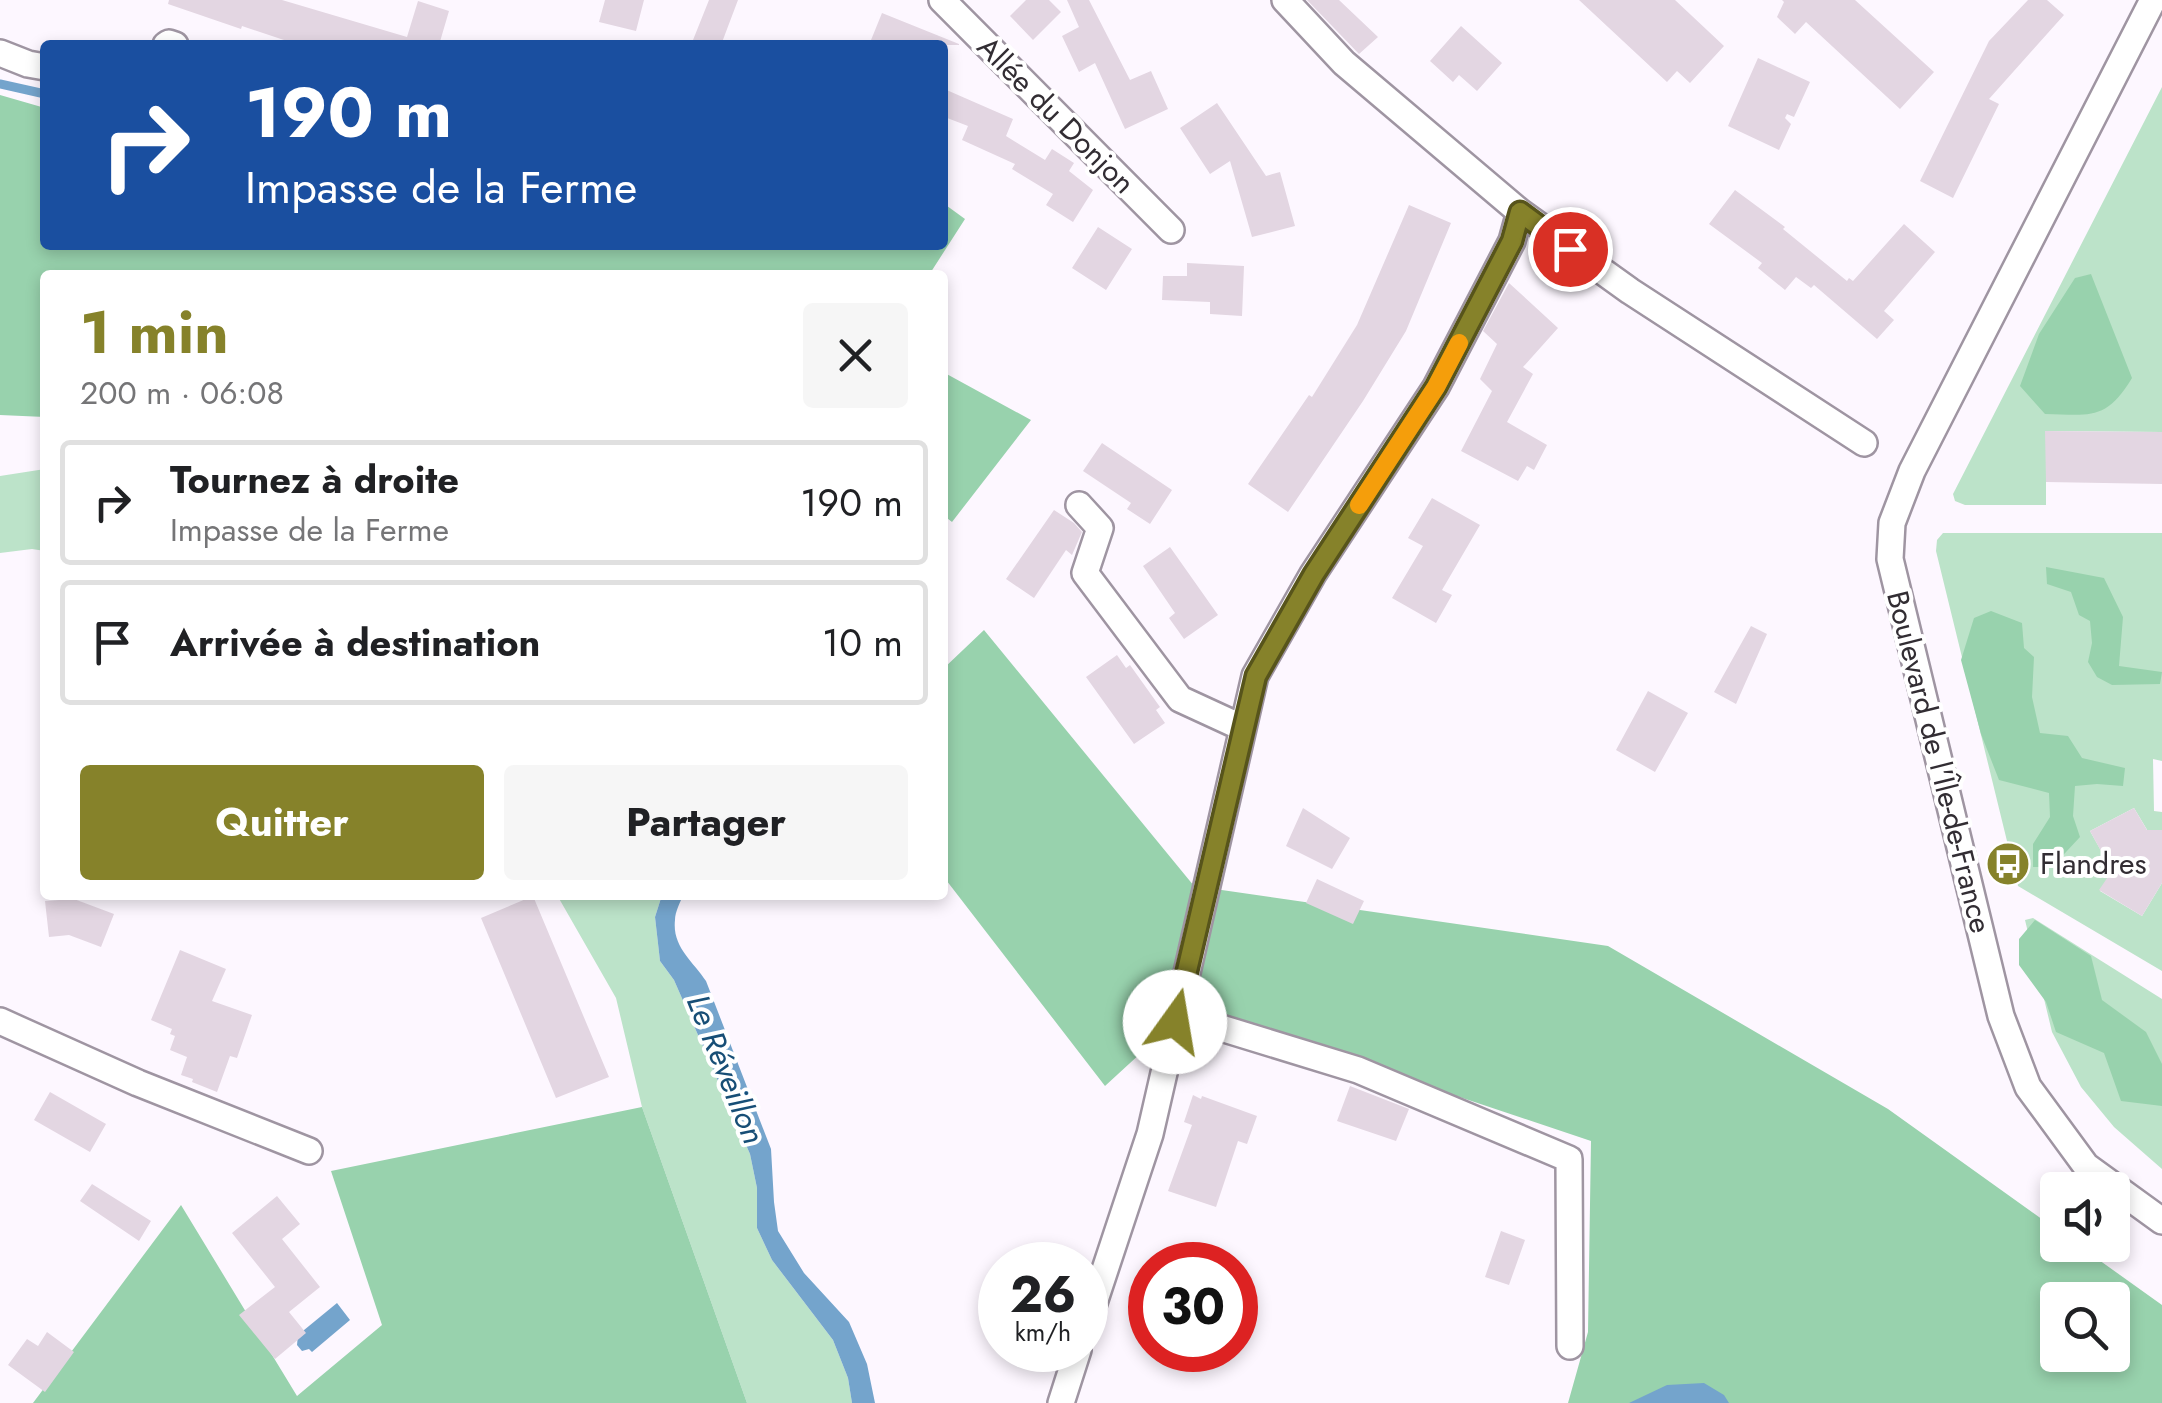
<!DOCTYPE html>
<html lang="fr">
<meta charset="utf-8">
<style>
body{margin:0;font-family:Jost,sans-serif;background:#f6f6f6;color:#202124;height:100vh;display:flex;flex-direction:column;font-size:38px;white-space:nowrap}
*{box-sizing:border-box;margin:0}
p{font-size:32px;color:#757577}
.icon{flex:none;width:55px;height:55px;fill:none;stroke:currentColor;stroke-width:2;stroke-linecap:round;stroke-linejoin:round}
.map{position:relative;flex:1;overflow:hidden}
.panel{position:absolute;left:40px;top:270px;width:908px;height:630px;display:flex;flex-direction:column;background:#fff;border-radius:10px;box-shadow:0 5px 15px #0003}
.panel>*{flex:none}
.top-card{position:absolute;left:40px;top:40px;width:908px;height:210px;border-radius:10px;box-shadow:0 5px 15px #0003;background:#1a4fa0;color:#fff;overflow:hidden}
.controls{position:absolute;left:2040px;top:1172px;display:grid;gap:20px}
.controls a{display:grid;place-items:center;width:90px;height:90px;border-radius:10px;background:#fff;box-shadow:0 5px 15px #0003;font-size:50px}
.speed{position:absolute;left:978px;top:1242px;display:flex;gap:20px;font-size:50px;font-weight:700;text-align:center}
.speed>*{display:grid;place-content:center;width:130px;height:130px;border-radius:50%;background:#fff;box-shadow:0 5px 15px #0003;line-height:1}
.speed small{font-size:25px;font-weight:400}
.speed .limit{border:15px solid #d22;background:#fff;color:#111}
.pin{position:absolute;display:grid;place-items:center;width:85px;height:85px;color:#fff;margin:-42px;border:5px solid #fff;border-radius:50%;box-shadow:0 2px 10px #0007}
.me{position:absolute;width:110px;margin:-55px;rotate:13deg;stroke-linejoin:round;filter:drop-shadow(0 0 8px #0008)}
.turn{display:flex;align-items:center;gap:35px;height:210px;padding:0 40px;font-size:45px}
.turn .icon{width:130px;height:130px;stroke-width:2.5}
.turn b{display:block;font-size:70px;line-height:85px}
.round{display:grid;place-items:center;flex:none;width:105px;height:105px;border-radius:10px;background:#f6f6f6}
.summary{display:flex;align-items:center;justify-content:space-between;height:170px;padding:0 40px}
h1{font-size:60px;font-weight:700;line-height:75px;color:#86822a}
.button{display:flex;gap:20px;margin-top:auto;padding:20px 40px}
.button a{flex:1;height:115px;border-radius:10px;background:#86822a;color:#fff;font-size:40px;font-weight:700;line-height:115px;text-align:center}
.button a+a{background:#f6f6f6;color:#202124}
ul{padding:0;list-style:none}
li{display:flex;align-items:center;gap:30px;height:125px;margin:0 20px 15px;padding:0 20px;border:5px solid #e0e0e0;border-radius:10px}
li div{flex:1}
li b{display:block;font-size:38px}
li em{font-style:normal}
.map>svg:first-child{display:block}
</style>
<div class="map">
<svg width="2162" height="1403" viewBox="0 0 2162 1403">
<rect width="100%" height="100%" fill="#fdf7ff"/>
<path fill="#bce3c9" d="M2162,87v345l-116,-1v74h-81l-10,-4 -2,-7z
M45,469v82l-13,-2 -32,4v-77z
M1943,533h219v228l-9,-2 1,52 8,1v18l-13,3 -15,-25 -44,23 19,34h4l1,2 -14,24 42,25 20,-33v-5v93l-144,-85 -82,-335 1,-11z
M557,895h105l-7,22 5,44 14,19 76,174 7,34v40l15,32 61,80 15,38 4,25h-105l-105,-296 -26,-109z
M2033,918l129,81v170l-48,-42 -33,-40 -29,-55 -27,-112z"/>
<path fill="#98d2ad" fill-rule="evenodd" d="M0,95l45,13v137h897l1,-42 22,16 -36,56h-884v142l-45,-2z
M2091,274l41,104c-26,43 -42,37 -87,36l-25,-28 19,-52 36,-56z
M943,372l88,48 -79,102 -9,-7z
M2046,567l58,11 19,39 -4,49 43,6 -2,12 -48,1 -15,-8 -9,-15 4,-19 -2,-22 -11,-6 -8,-23 -24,-8z
M1991,611l31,12 2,25 10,9 -2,40 8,36 28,3 14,22 43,10 -2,18 -26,-2 -22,2 -2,30 7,21 -28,30h-19v-23l17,-27 -1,-24 -50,-13 -18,-46 -20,-74 13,-42z
M984,630l210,256 414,60 280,163 169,121 1,15h20l84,60v98h-594l20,-71 3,-191 -400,-134 -86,79 -162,-210v-207zM2058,1300h54v55h-54z
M2035,920l56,36 11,44 44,32 16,32v42l-41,-5 -17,-48 -48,-21 -10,-30 -27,-37v-26z
M642,1107l105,296h-714l148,-198 116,191 85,-71 -51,-154z"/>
<path fill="#74a4cc" d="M662,895h21c-3,8 -8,17 -8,25 -3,27 18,41 31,61l65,168 3,53 4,29 26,42 45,49 18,42 8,39h-23l-4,-25 -15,-38 -61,-80 -15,-32v-40l-7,-34 -76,-174 -14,-19 -5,-44z
M337,1303l13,17 -38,32 -3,-3 -7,2 -5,-6 1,-10z
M1704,1383l20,12 5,8h-100l38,-18z"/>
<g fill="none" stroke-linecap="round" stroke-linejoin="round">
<path stroke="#74a4cc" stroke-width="9" d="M0,84l45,10"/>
</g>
<path fill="#e3d6e2" d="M169,0h113l125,37 11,-36 31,10 -10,34h-140l-57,-19 -1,3 -73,-25z
M605,0h39l-8,31 -37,-9z
M709,0h29l-17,45h-30z
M1026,0h23l12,12 -28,28 -23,-24z
M1067,0h22l41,80 21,-9 17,38 -43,20 -30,-66 -16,9 -17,-36 17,-9z
M1307,0h32l39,37 -19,17z
M1579,0h96l49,46 -34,37 -13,-12 -10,11z
M1782,0h73l79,72 -34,37 -94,-87 -11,12 -18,-17 7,-15z
M2028,0h19l17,15 -75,84 10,5 -46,94 -33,-17 69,-140z
M882,13l77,31v1h-90z
M1461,26l41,37 -25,28 -18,-16 -6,7 -23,-21z
M1758,58l52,24 -16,35 -7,-3 -2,4 6,6 -12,26 -51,-24z
M942,88l71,31 -7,17 39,24 7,-11 22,14 -5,8 24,19 -20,32 -27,-17 7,-11 -41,-25 3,-5 -53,-24 6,-14 -26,-10z
M1217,103l49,73 14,-4 15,54 -43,11 -22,-76 -20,13 -30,-46z
M1735,190l50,37 -2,2 64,52 2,-3 4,3 51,-57 31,28 -51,59 10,9 -17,19 -63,-54 -3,3 -15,-11 -11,13 -27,-22 4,-5 -53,-39z
M1409,205l42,18 -45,108 -43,70 -75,111 -40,-28 61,-89 3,2 45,-72z
M1098,227l34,22 -26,41 -34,-22z
M1187,263l57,3 -2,50 -32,-2v-12l-48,-2 1,-24h24z
M1509,283l49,45 -35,39 10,7 -26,48 40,23 -13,25 -7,-4 -9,15 -57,-30 31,-60 -12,-12 17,-35 -14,-13z
M2045,431l117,1v52l-116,-2z
M1102,443l70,47 -22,34 -23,-15 4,-6 -48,-32z
M1432,498l48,27 -38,65 10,5 -16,28 -44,-25 31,-52 -15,-8z
M1054,510l20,13 8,9 -10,23 -6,-5 -32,48 -28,-19z
M1170,547l48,68 -34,24 -15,-21 6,-5 -32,-47z
M1751,626l16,8 -31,70 -22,-12z
M1117,655l9,13 4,-3 30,42 -4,3 9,13 -31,21 -48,-67z
M1648,691l40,22 -33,59 -39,-22z
M1303,808l47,30 -18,31 -46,-23z
M2134,808l13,22h15v53l-20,33 -43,-26 13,-19 -22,-40z
M1317,879l47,22 -11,23 -47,-21z
M533,896l76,181 -53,21 -75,-180z
M74,899l40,15 -13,33 -32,-12 -20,2 -4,-36z
M180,950l46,19 -14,32 40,14 -15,43 -7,-2 -13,36 -25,-10 1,-3 -12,-4 6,-18 -17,-7 5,-14 -5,-2 2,-5 -21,-9z
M1350,1086l59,23 -13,32 -59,-20z
M50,1092l56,32 -16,28 -56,-32z
M1193,1095l8,4 1,-3 55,20 -10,28 -9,-3 -22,66 -48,-16 24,-66 -8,-3z
M92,1184l59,37 -12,20 -59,-40z
M277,1196l23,28 -18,15 38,48 -31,25 17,21 -31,26 -36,-44 36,-28 -43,-54z
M1501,1231l24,9 -16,45 -24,-8z
M47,1332l27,20 -29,40 -37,-27 19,-26 11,7z"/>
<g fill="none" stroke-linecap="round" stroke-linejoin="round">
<defs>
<path id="minor" d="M942,0l229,230
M1285,0l59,63 176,149 110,79 234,152
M2153,0l-241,471 -20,52 -2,36 111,457 27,71 58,79 76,55
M166,45l3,-2 6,2
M0,53l28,11 17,3
M1079,505l21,23 -15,45 95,126 63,29
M0,1021l138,62 171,68
M1175,1021l33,3 150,46 211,89 1,187
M1085,1330l65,-196 105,-458 58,-102 123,-187 76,-146 8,-29
M1061,1403l17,-53"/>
</defs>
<use href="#minor" stroke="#9f95a2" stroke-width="30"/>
<use href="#minor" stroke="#fff" stroke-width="25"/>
</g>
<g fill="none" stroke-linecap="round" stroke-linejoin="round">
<defs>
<path id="route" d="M1175,1022l81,-346 58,-102 122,-187 76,-146 8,-29 50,37"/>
</defs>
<use href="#route" stroke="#57541b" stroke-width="25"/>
<use href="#route" stroke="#86822a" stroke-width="18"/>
<path stroke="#f59e0b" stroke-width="18" d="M1359,505l77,-118 23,-44"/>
</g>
<defs>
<symbol id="bus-disc" viewBox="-11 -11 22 22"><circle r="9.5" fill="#86822a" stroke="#fff"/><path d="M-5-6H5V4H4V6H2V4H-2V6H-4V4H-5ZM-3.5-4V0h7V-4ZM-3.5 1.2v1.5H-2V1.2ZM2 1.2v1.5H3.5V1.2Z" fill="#fff"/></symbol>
</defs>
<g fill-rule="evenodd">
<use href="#bus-disc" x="1983" y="839" width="50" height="50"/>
</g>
<g text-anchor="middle" stroke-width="8" stroke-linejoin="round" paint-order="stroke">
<g font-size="30" fill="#322d33" stroke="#fff">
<text transform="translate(1056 115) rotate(45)" y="10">Allée du Donjon</text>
<text transform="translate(1939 762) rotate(76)" y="10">Boulevard de l'Île-de-France</text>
</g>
<g font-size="30" fill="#322d33" stroke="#fff" text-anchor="start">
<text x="2040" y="874">Flandres</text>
</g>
<g font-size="32" font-style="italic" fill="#174e76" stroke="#fff">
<text transform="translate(726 1069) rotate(68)" y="11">Le Réveillon</text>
</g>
</g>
</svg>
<div class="controls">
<a><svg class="icon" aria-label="sound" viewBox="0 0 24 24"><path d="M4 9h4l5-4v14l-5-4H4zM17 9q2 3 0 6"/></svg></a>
<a><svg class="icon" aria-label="search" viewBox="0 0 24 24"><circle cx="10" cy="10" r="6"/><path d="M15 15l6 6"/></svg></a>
</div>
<div class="speed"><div>26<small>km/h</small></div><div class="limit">30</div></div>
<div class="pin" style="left:1570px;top:249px;background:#d93025"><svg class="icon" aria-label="arrive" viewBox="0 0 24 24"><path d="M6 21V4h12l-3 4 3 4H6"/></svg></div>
<svg class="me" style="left:1175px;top:1022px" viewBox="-20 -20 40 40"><circle r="19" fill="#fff"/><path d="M0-13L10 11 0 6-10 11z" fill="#86822a"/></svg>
<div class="top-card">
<div class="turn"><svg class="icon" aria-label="right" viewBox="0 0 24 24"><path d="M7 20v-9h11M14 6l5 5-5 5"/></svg><div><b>190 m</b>Impasse de la Ferme</div></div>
</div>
<section class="panel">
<div class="summary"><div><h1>1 min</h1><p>200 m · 06:08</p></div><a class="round"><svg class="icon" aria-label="close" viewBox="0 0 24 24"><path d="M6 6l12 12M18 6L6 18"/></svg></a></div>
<ul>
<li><svg class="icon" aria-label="right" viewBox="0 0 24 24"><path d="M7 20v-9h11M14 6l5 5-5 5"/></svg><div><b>Tournez à droite</b><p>Impasse de la Ferme</p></div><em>190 m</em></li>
<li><svg class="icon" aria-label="arrive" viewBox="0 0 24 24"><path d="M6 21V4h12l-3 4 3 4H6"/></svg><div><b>Arrivée à destination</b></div><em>10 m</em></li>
</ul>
<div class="button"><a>Quitter</a><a>Partager</a></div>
</section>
</div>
